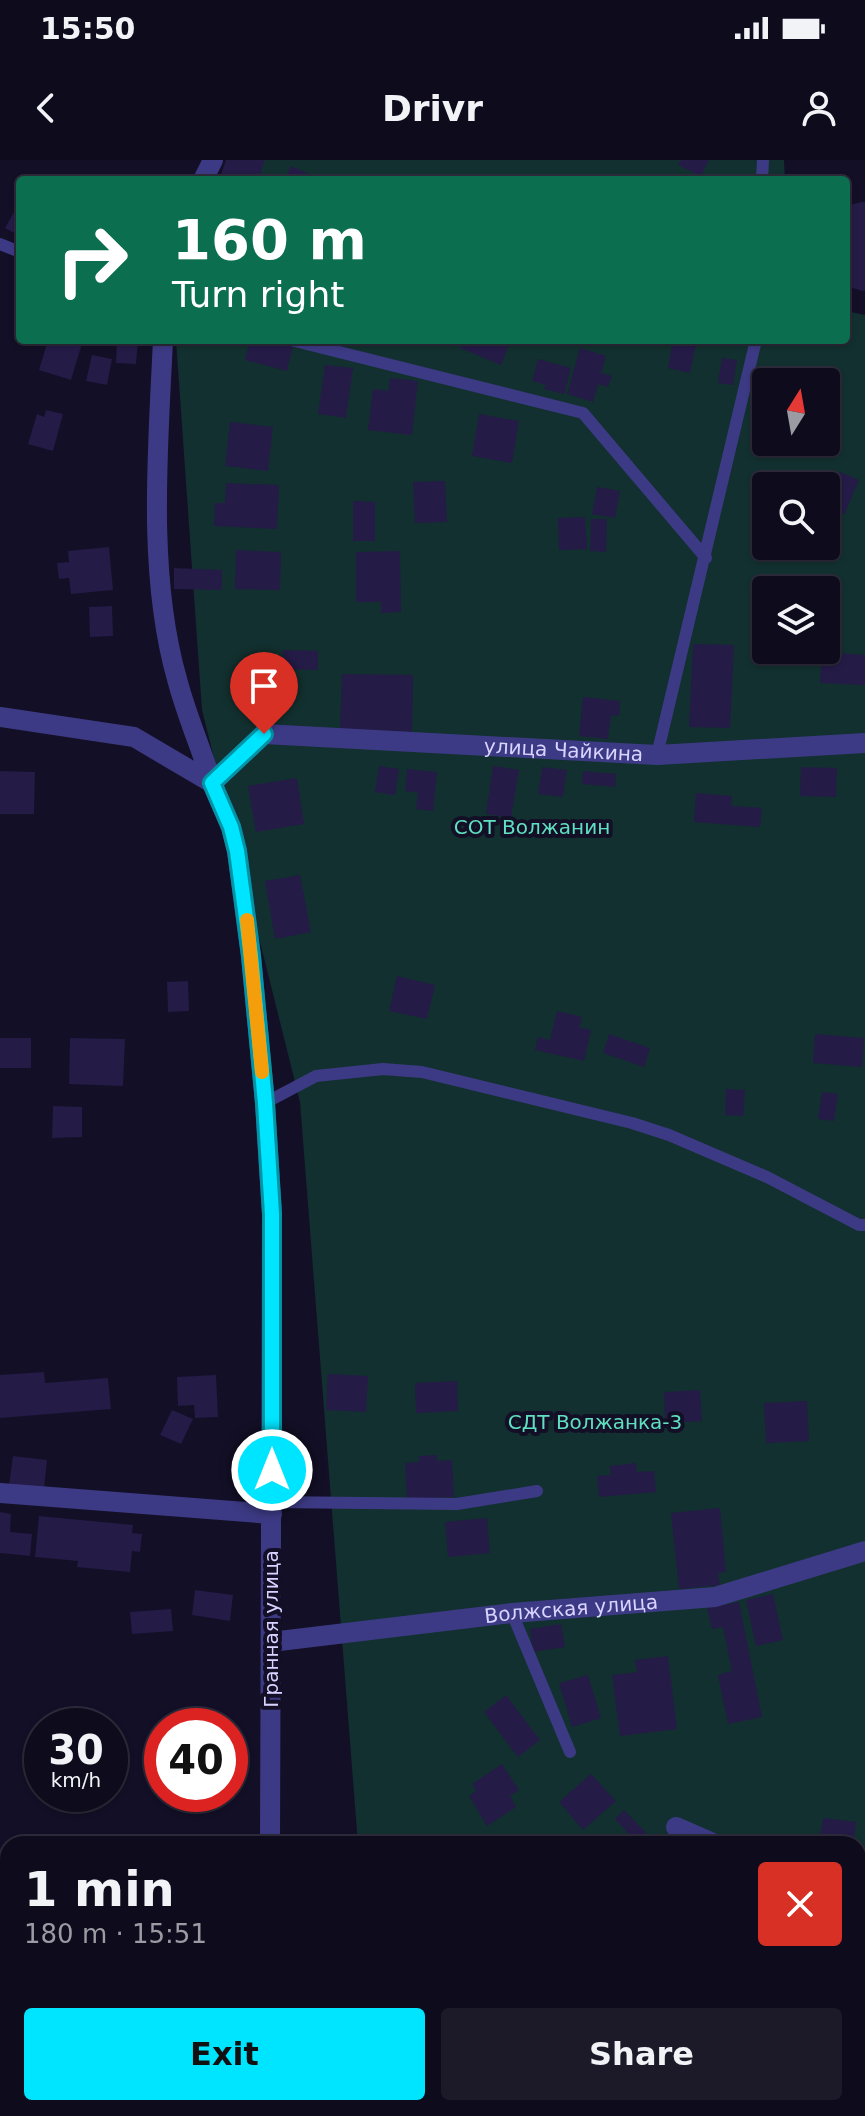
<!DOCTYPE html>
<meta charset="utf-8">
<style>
body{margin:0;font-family:"DejaVu Sans",sans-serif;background:#1c1929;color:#f1f3f6;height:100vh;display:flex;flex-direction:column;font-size:30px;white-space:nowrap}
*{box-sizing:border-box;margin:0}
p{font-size:26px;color:#9b9ba3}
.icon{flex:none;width:44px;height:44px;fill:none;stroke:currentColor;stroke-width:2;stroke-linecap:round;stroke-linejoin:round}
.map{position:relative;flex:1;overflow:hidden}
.sheet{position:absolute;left:0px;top:1676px;width:866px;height:280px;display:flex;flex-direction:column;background:#0e0b1c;border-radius:24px 24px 0 0;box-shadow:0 2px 6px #0004,0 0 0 2px #2e2b3b}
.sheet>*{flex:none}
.top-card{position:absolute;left:16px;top:16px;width:834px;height:168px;border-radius:8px;box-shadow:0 2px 6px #0004,0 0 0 2px #2e2b3b;background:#0b6e4f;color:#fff;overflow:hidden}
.needle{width:52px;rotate:11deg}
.tools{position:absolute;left:752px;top:208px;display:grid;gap:16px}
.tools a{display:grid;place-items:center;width:88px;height:88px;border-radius:8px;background:#0e0b1c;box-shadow:0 2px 6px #0004,0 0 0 2px #2e2b3b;font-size:40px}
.speed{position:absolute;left:24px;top:1548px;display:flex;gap:16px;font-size:40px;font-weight:700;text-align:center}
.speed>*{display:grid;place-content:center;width:104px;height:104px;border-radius:50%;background:#0e0b1c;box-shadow:0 2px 6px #0004,0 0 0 2px #2e2b3b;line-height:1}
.speed small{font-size:20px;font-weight:400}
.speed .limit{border:12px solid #d22;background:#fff;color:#111}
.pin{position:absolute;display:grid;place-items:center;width:68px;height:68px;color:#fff;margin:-82px -34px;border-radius:50% 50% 50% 0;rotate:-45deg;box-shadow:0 0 8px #0007}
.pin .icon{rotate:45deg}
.me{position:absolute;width:88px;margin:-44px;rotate:0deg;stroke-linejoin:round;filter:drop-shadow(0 0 6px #0008)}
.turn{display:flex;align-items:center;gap:28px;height:168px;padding:0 24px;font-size:36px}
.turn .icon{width:104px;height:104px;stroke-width:2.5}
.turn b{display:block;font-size:56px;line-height:68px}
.round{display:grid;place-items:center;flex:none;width:84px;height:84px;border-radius:8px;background:#1c1929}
.head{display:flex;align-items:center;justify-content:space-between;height:136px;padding:0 24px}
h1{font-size:48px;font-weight:700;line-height:60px}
.action{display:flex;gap:16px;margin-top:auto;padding:16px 24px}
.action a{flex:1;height:92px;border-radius:8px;background:#00e5ff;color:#111;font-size:32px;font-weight:700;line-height:92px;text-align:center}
.action a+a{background:#1c1929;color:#f1f3f6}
.status{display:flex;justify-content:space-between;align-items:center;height:56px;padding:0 40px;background:#0e0b1c;direction:ltr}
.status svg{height:22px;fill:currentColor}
header{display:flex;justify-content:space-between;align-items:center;height:104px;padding:0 24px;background:#0e0b1c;font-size:36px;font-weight:700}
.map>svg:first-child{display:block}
</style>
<div class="status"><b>15:50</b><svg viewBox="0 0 49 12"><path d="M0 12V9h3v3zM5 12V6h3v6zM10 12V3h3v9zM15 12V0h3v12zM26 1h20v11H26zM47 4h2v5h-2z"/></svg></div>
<header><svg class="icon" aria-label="back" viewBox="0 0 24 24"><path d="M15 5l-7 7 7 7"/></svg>Drivr<svg class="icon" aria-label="person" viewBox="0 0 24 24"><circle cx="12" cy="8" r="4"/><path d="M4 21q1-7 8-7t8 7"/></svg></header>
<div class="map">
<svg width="865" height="1956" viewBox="0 0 865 1956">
<rect width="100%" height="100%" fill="#130f26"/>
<path fill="#12302f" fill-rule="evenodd" d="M241,0h543l1,20h-554z
M846,151l19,4v1801h-102l-18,-8h113v-264h-500l-58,-742 -98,-392 -26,-370h670zM766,222h60v60h-60zM766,326h60v60h-60zM766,430h60v60h-60z"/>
<path fill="#241b47" d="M226,0h39l-7,20h-39z
M681,0h28l-8,16 -23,-11z
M291,6l22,10 -2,4h-27z
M862,42h3v88l-2,1 -17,-5v-80z
M18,45l2,1v22l-4,6 -11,-6z
M48,180h35l-12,40 -32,-10z
M117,180h21l-2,24 -20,-1z
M250,180h17l26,6 -6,25 -42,-11z
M463,180h48l-10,25 -41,-17z
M673,180l23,4 -6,29 -22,-5z
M580,188l26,8 -5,17 11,3 -4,11 -10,-3 -5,18 -26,-8z
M92,195l20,4 -5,26 -21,-4z
M722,198l15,2 -4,25 -15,-2z
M538,199l33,9 -7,26 -20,-5 2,-4 -14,-4z
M325,205l28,3 -7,50 -28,-4z
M390,218l28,3 -6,54 -44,-5 5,-41 15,2z
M46,250l17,4 -10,37 -25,-7 9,-30 7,3z
M479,254l40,7 -7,42 -40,-7z
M230,262l43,5 -5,44 -43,-5z
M840,312l19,8 -15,35 -18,-8z
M772,315l30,11h-34z
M445,321l2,41 -32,1 -2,-41z
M226,323l53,2 -2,44 -63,-3 1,-23h10z
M597,327l23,4 -5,27 -23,-4z
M353,341l22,1v39h-22z
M585,357l2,32 -28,1 -1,-32z
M591,359h16l-1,33 -16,-1z
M109,387l4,43 -42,4 -2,-16 -10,1 -2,-16 12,-1 -1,-11z
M236,390l45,2 -1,38 -45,-1z
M400,391l1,61 -20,1v-11h-25v-50z
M174,408l48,2v20l-48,-1z
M112,446l1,30 -23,1 -1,-30z
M693,484l41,1 -4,83 -41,-1z
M283,490l35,1v19l-36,-1z
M822,492l43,3v30l-45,-2z
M342,514l71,1 -1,57 -72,-2z
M583,537l37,4 -1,15 -8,-1 -3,24 -29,-3z
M379,606l20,3 -4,26 -20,-3z
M493,606l26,4 -8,48 -25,-4z
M542,607l25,3 -4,27 -25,-3z
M801,607l36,1 -1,29 -36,-1z
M407,609l30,3 -4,39 -17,-2 2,-16 -13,-2z
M0,611l35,1 -1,42h-34z
M583,611l33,3 -1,13 -33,-3z
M297,618l7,46 -48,8 -8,-46z
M696,633l36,3 -1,10 31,2 -2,19 -66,-5z
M300,715l11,57 -36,7 -10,-58z
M397,816l38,9 -8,34 -38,-8z
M188,821l1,30 -21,1 -1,-30z
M557,851l25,6 -3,10 12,3 -7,31 -49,-11 3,-13 12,3z
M609,874l41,14 -6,19 -41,-14z
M815,874l49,4 -2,29 -49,-4z
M0,878h31v30h-31z
M70,878l55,1 -2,47 -54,-2z
M726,929l19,1 -2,26 -18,-1z
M822,932l16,2 -4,27 -16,-2z
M53,946l29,1v30l-30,1z
M44,1212l1,11 63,-5 3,31 -111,9v-43z
M328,1214l40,2 -2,36 -40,-2z
M216,1215l2,42 -23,1 -1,-13 -16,1 -1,-29z
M457,1221l1,30 -42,2 -1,-30z
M700,1230l2,31 -37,2 -1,-31z
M807,1241l2,40 -43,2 -2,-40z
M172,1250l21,9 -12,25 -21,-9z
M437,1295v6l15,-1 2,37 -47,2 -2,-36 14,-1v-6z
M13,1296l34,4 -3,29 -35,-4z
M636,1303l1,9 17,-1 2,21 -57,5 -2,-21 14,-1 -1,-9z
M720,1348l6,64 -8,1 2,12 -41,4 -8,-76z
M0,1352l11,2 -1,18 22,2 -2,22 -30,-3z
M39,1356l94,9 -1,8 10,1 -2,18 -8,-1 -2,21 -53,-5 1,-6 -43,-4z
M487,1358l3,35 -42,4 -3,-35z
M195,1430l38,5 -3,26 -38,-6z
M773,1434l10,46 -27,6 -10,-46z
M739,1442l23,115 -34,7 -10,-49 14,-4 -9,-44 -11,2 -5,-21z
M171,1449l2,22 -41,3 -2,-22z
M561,1464l4,23 -32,5 -3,-23z
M668,1496l9,73 -57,7 -8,-61 25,-3 -2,-12z
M588,1515l13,43 -29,9 -13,-44z
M506,1535l34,45 -22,17 -34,-45z
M502,1604l17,26 -9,6 6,11 -29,19 -18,-30 7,-5 -4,-7z
M591,1614l25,27 -33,29 -24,-28z
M624,1650l26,27 -7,7h-27l12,-11 -13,-14z
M823,1658l33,4 -3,22h-34z
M858,1788l7,15 -7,3z"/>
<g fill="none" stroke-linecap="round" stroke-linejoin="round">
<path stroke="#3d3a85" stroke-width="12" d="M762,20l1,-20
M0,84l20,8
M291,180l292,73 123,145
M657,595l99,-415
M265,943l51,-27 67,-7 39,3 210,51 37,12 98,42 92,48h6
M272,1342l185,2 80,-13
M512,1453l58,139"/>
<g stroke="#3d3a85" stroke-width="20">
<path d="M203,20l10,-20"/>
<path id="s1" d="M163,180c-5,108 -16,234 14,339 9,35 24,69 35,104l52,-49 393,21 208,-12"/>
<path d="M0,1333l272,21"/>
<path id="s2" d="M271,1482l241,-29 203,-16 150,-46"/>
<path d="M676,1667l39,17"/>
<path d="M858,1717l7,1"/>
</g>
<path stroke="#3d3a85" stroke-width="20" d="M0,557l134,20 78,46 19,44 6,24 14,105 14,147 7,111 -2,630
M269,1956v-8"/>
</g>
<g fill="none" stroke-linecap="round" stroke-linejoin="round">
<defs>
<path id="route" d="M264,574l-52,49 19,44 6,24 14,105 14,147 7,111v256"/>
</defs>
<use href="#route" stroke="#0095a6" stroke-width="20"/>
<use href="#route" stroke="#00e5ff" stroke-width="14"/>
<path stroke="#f59e0b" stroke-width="14" d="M247,760l15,152"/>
</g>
<g text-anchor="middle" stroke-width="8" stroke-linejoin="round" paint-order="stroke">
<g font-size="20" fill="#d9d4ff" stroke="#130f26">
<text dy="7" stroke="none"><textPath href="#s1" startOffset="822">улица Чайкина</textPath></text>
<text dy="7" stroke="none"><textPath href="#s2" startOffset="302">Волжская улица</textPath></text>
<text transform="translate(271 1469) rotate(-90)" y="7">Гранная улица</text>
</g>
<g font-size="20" fill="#5fe0c0" stroke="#130f26">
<text x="532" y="674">СОТ Волжанин</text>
<text x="595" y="1269">СДТ Волжанка-3</text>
</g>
</g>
</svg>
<div class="tools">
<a><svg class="needle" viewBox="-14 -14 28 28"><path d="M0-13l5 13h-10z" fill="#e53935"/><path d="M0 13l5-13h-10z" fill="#9b9ba3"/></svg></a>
<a><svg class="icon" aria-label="search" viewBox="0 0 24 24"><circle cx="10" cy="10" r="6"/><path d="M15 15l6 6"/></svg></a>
<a><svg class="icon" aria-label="layers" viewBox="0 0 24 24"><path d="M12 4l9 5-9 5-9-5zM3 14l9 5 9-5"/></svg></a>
</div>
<div class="speed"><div>30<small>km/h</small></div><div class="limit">40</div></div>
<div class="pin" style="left:264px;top:574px;background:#d93025"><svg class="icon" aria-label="arrive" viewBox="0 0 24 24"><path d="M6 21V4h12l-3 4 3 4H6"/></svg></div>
<svg class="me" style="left:272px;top:1310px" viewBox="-20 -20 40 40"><circle r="17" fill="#00e5ff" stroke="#fff" stroke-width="3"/><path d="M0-11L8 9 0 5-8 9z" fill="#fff"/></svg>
<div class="top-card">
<div class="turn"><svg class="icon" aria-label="right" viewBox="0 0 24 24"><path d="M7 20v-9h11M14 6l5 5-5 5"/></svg><div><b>160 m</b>Turn right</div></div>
</div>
<section class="sheet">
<div class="head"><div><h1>1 min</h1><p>180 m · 15:51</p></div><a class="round" style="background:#d93025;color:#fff"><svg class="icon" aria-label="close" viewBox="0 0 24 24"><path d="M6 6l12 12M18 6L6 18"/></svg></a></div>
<div class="action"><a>Exit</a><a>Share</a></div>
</section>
</div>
